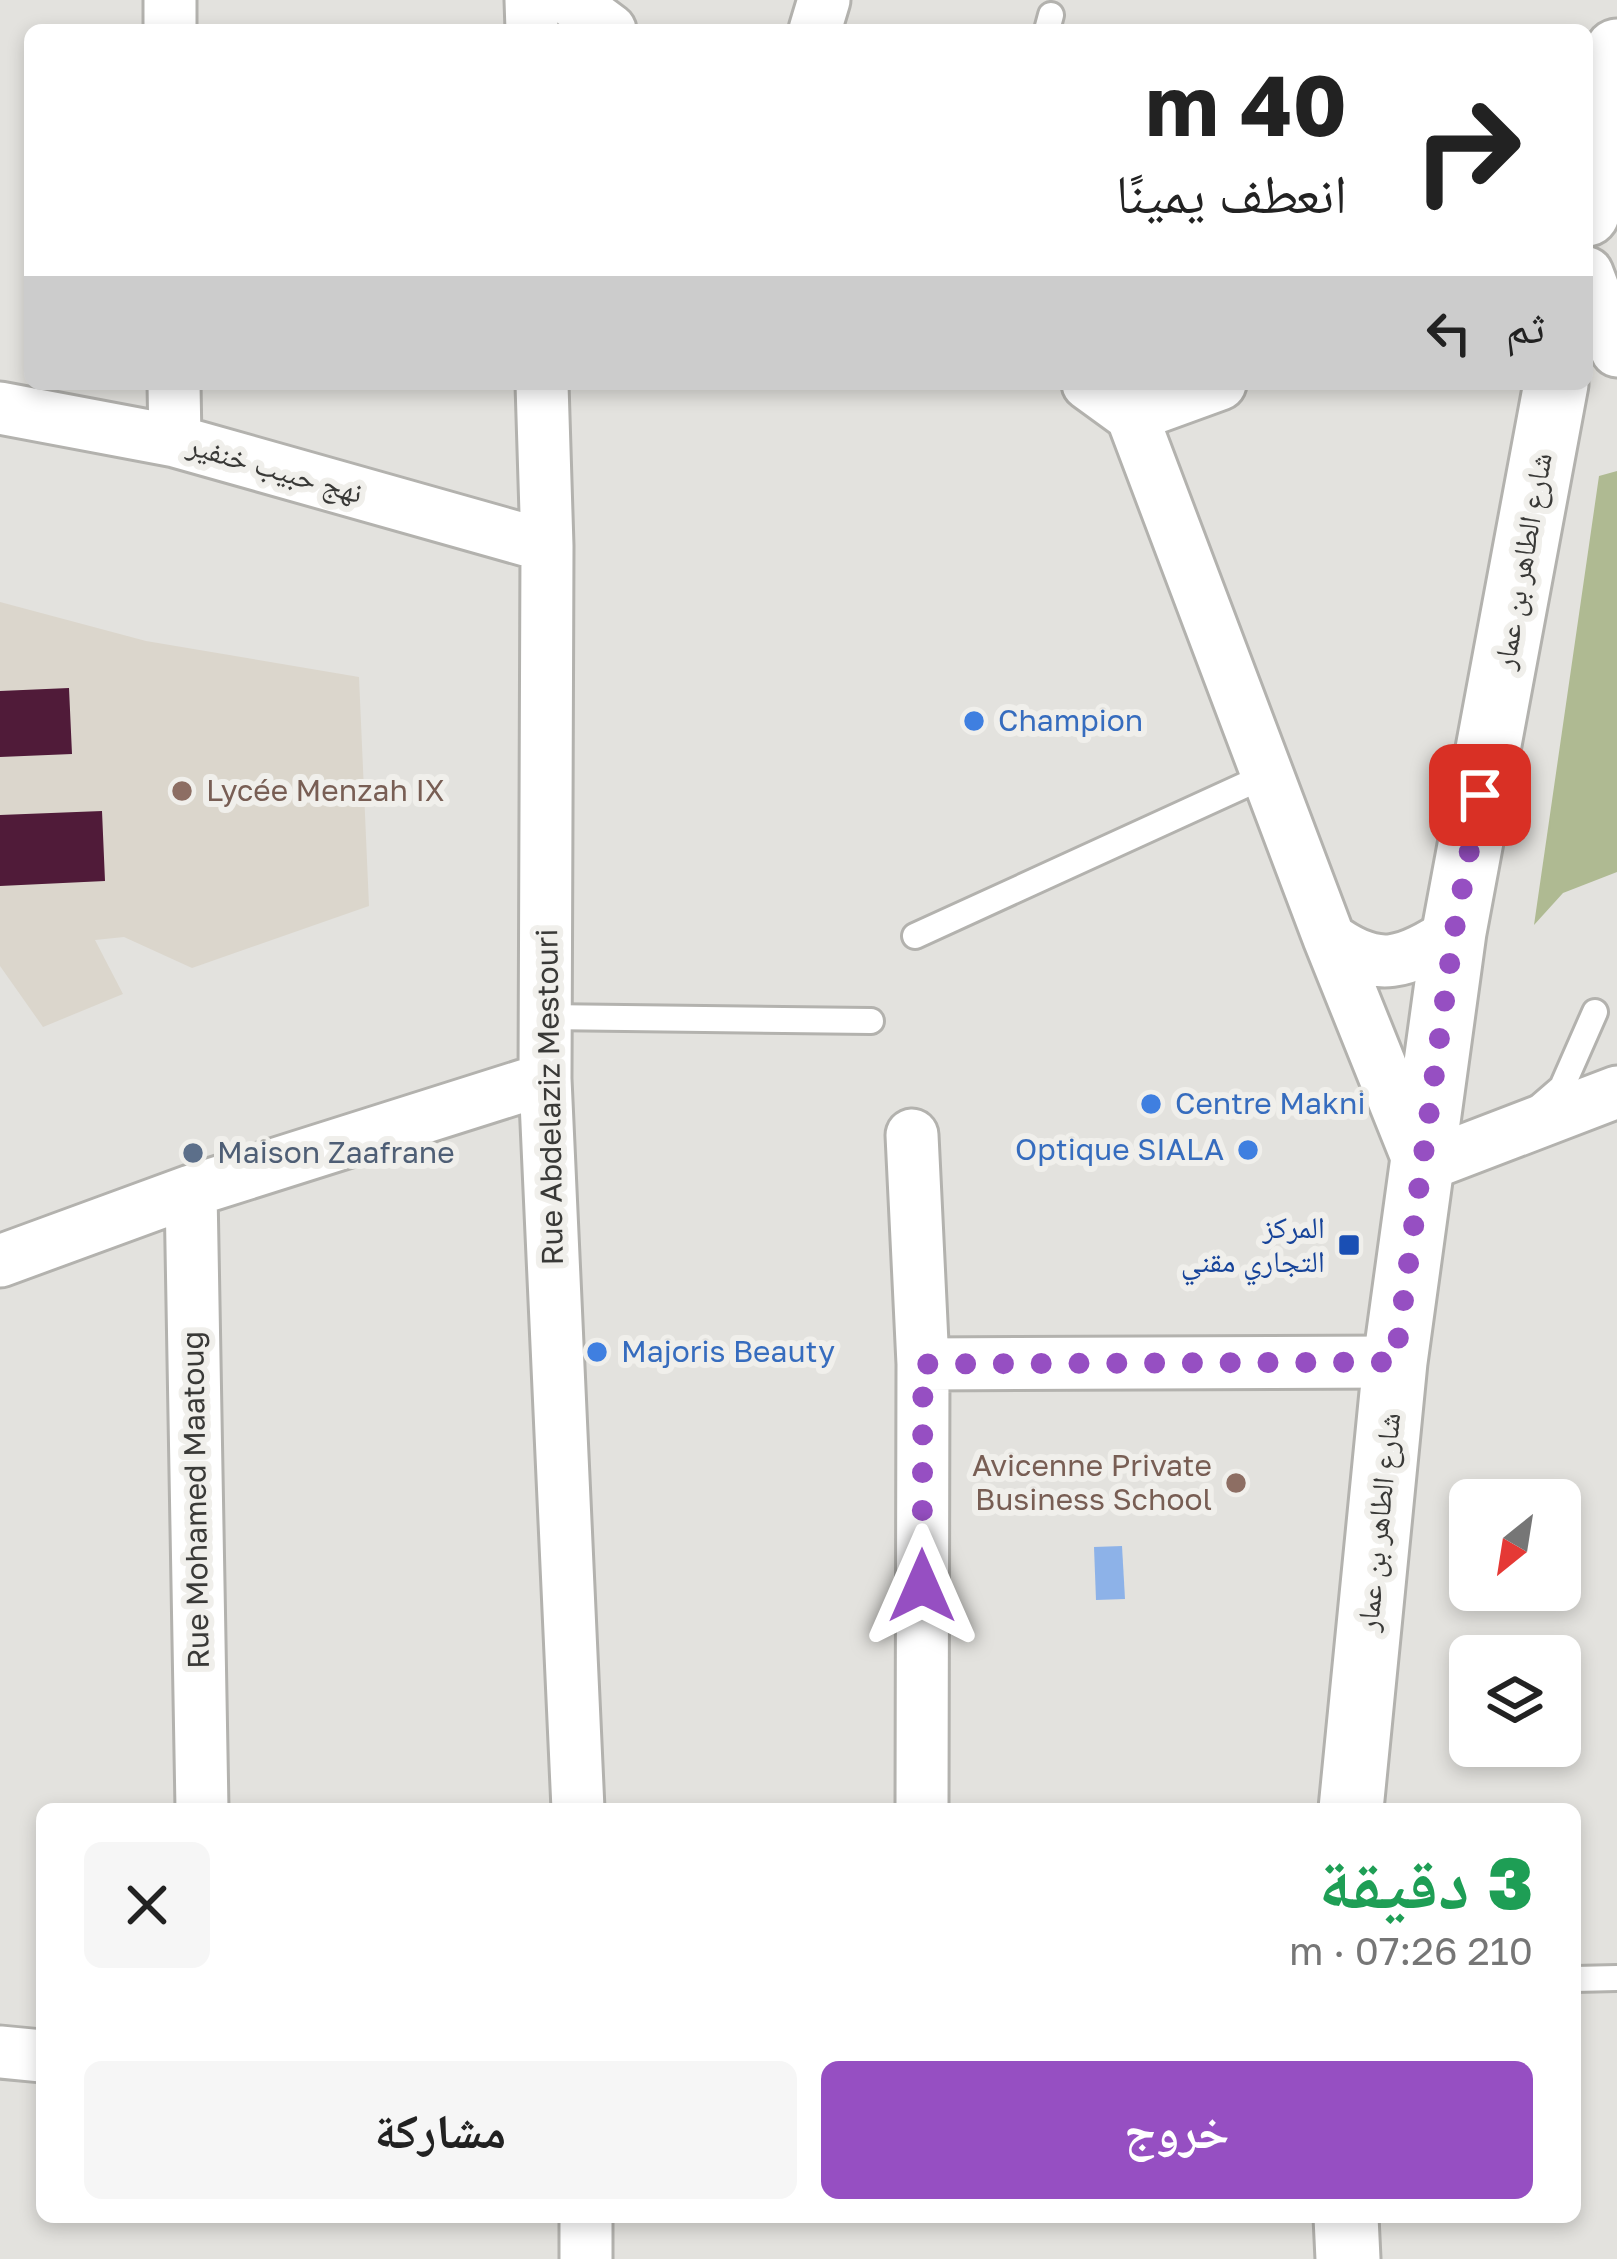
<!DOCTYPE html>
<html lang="ar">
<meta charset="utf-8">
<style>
body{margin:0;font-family:"Golos Text","Noto Naskh Arabic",sans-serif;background:#f6f6f6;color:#222;direction:rtl;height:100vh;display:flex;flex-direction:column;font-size:45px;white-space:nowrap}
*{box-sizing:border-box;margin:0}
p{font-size:39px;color:#767676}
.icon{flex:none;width:66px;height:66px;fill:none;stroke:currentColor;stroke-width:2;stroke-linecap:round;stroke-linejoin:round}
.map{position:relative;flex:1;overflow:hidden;direction:ltr}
.side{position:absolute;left:36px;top:1803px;width:1545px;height:420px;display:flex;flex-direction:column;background:#fff;border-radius:18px;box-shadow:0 6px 18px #0003;direction:rtl}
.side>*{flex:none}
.top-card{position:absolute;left:24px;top:24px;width:1569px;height:366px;border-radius:18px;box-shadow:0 6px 18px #0003;direction:rtl;background:#fff;color:#222;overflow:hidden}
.needle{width:78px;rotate:210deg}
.buttons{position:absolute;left:1449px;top:1479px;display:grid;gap:24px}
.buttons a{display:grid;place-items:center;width:132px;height:132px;border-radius:18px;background:#fff;box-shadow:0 6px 18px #0003;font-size:60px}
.pin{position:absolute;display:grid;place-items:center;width:102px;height:102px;color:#fff;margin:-51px;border-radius:24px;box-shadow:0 6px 18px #0006}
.me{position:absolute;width:132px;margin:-66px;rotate:0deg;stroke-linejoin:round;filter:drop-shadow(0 0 9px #0008)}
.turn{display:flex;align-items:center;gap:42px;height:252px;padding:0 48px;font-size:54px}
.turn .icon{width:156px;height:156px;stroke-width:2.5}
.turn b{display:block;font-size:84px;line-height:102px}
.then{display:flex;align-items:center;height:114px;padding:0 48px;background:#0003;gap:24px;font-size:45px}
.round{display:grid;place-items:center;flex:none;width:126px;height:126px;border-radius:18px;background:#f6f6f6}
.summary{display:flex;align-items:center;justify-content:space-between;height:204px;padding:0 48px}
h1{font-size:72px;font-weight:800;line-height:90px;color:#1e9e55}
.cta{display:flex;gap:24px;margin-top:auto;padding:24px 48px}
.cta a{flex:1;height:138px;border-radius:18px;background:#964fc2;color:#fff;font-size:48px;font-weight:800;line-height:138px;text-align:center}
.cta a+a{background:#f6f6f6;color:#222}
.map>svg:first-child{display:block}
</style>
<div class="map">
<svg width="1617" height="2259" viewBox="0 0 1617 2259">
<rect width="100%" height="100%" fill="#e3e2de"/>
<path fill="#dbd6cc" d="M0,602l146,39 213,36 10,229 -177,62 -68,-31 -29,3 28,54 -80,33 -43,-61z"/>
<path fill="#afba92" d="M1617,471v401l-54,21 -29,32 65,-449z"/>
<path fill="#8db2e8" d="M1122,1546l3,53 -29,1 -2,-53z"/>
<path fill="#501b39" d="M69,688l3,66 -72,3v-66z
M102,811l3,70 -105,5v-71z"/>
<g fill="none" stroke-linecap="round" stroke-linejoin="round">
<defs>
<path id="service" d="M1047,30l4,-15
M915,936l352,-161
M545,1017l326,4
M1540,1106l22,-19 33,-75
M1575,1979l42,-1"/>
<path id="minor" d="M170,0v30
M531,0l1,30
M570,0l40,30
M815,30l9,-30
M1587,273l30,78
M174,384l1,57
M542,384l5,162 -2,533 33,730
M1088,384l44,32 197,522 92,229 196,-75
M0,408l175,33 372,105
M1132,416l88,-32
M1329,938c50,37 76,25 125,-6
M912,1135l11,229 -1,445
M191,1191l11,618
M0,1261l191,-70 354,-112
M923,1364l472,-2
M0,2052l42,4
M586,2217v42"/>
<path id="tertiary" d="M1587,214l30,-163
M1351,1809l44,-447 59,-430 102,-548
M1346,2217l2,42"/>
</defs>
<use href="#service" stroke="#b3b2ae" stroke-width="30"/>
<use href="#minor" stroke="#b3b2ae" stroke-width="57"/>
<use href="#tertiary" stroke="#b3b2ae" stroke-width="69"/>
<use href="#service" stroke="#fff" stroke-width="24"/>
<use href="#minor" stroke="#fff" stroke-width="51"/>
<use href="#tertiary" stroke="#fff" stroke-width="63"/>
</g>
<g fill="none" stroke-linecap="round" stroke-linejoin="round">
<path stroke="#964fc2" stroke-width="21" stroke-dasharray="0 37.8" d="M922,1586l1,-222 472,-2 59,-430 26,-137"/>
</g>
<g fill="#3f7fe0" stroke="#f0efeb" stroke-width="4.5">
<circle cx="974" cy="721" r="12"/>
<circle cx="1151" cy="1104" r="12"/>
<circle cx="1248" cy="1150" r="12"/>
<circle cx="597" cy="1352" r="12"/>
</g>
<g fill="#8d6e63" stroke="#f0efeb" stroke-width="4.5">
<circle cx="182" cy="791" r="12"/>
<circle cx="1236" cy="1483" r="12"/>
</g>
<circle fill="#5c6f8a" stroke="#f0efeb" stroke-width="4.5" cx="193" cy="1153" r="12"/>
<rect fill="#1a4fb4" stroke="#f0efeb" stroke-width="4.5" x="1337" y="1233" width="24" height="24" rx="6"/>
<g text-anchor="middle" stroke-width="12" stroke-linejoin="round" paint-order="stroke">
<g font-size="30" fill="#393937" stroke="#f0efeb">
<text transform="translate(275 469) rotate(16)" y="10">نهج حبيب خنفير</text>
<text transform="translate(1523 561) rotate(-80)" y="10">شارع الطاهر بن عمار</text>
<text transform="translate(550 1097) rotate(-91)" y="10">Rue Abdelaziz Mestouri</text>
<text transform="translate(196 1500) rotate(-91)" y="10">Rue Mohamed Maatoug</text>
<text transform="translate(1379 1522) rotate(-84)" y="10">شارع الطاهر بن عمار</text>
</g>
<g font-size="30" fill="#366cbe" stroke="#f0efeb" text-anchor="start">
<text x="998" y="731">Champion</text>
<text x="1175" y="1114">Centre Makni</text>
<text x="1224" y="1160" text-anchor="end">Optique SIALA</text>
<text x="621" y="1362">Majoris Beauty</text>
</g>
<g font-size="30" fill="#785e54" stroke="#f0efeb" text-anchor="start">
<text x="206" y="801">Lycée Menzah IX</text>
<text x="1212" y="1476" text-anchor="end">Avicenne Private<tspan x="1212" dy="34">Business School</tspan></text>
</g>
<g font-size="30" fill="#4e5e75" stroke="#f0efeb" text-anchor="start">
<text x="217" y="1163">Maison Zaafrane</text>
</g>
<g font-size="30" fill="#164399" stroke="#f0efeb" text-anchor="end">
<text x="1325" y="1238">المركز<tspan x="1325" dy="34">التجاري مقني</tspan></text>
</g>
</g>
</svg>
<div class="buttons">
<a><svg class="needle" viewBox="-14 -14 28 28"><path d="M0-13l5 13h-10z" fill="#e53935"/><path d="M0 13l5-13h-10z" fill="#767676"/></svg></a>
<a><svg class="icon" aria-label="layers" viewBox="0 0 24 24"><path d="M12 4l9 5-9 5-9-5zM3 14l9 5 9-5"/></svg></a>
</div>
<div class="pin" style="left:1480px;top:795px;background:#d93025"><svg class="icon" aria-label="arrive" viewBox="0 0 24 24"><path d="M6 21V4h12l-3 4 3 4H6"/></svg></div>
<svg class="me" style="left:922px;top:1586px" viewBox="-20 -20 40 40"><path d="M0-17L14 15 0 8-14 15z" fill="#964fc2" stroke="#fff" stroke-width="4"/></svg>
<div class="top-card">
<div class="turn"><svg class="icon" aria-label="right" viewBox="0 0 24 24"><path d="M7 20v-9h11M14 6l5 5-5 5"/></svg><div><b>40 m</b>انعطف يمينًا</div></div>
<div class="then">ثم<svg class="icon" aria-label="left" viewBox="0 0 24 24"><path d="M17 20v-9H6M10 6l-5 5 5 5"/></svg></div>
</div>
<section class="side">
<div class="summary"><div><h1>3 دقيقة</h1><p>210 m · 07:26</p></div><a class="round"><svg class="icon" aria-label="close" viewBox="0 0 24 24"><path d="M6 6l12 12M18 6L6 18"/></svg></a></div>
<div class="cta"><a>خروج</a><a>مشاركة</a></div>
</section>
</div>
